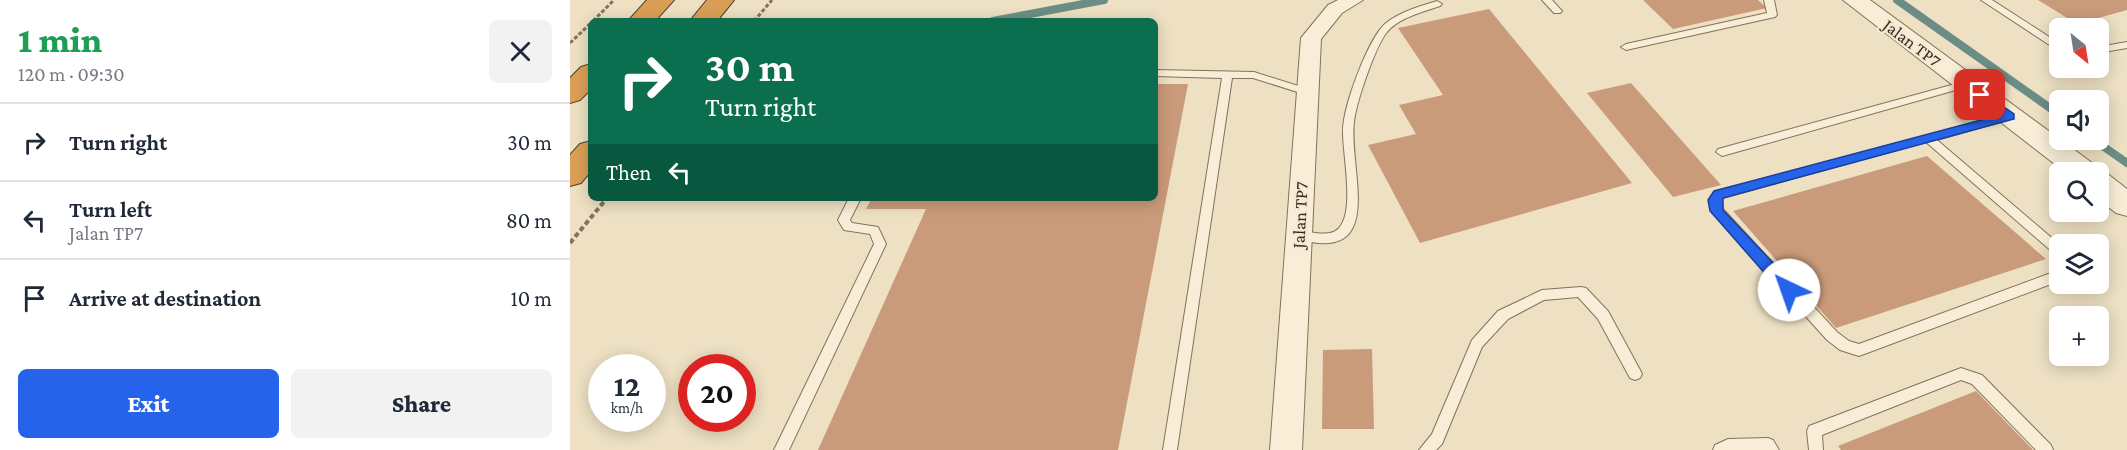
<!DOCTYPE html>
<meta charset="utf-8">
<style>
body{margin:0;font-family:"Crimson Pro",serif;background:#f2f2f3;color:#1f2937;height:100vh;display:flex;flex-direction:column;font-size:22px;white-space:nowrap}
*{box-sizing:border-box;margin:0}
p{font-size:20px;color:#747a83}
.icon{flex:none;width:33px;height:33px;fill:none;stroke:currentColor;stroke-width:2;stroke-linecap:round;stroke-linejoin:round}
.map{position:relative;flex:1;overflow:hidden}
.drawer{display:flex;flex-direction:column;background:#fff;width:570px}
.drawer>*{flex:none}
.banner{position:absolute;left:18px;top:18px;width:570px;height:183px;border-radius:9px;box-shadow:0 3px 15px #0003;background:#0b6e4f;color:#fff;overflow:hidden}
.needle{width:39px;rotate:150deg}
.controls{position:absolute;left:1479px;top:18px;display:grid;gap:12px}
.controls a{display:grid;place-items:center;width:60px;height:60px;border-radius:9px;background:#fff;box-shadow:0 3px 15px #0003;font-size:30px}
.speed{position:absolute;left:18px;top:354px;display:flex;gap:12px;font-size:30px;font-weight:700;text-align:center}
.speed>*{display:grid;place-content:center;width:78px;height:78px;border-radius:50%;background:#fff;box-shadow:0 3px 15px #0003;line-height:1}
.speed small{font-size:15px;font-weight:400}
.speed .limit{border:9px solid #d22;background:#fff;color:#111}
.pin{position:absolute;display:grid;place-items:center;width:51px;height:51px;color:#fff;margin:-26px;border-radius:12px;box-shadow:0 3px 9px #0006}
.me{position:absolute;width:66px;margin:-33px;rotate:318deg;stroke-linejoin:round;filter:drop-shadow(0 0 4px #0008)}
.turn{display:flex;align-items:center;gap:21px;height:126px;padding:0 18px;font-size:27px}
.turn .icon{width:78px;height:78px;stroke-width:2.5}
.turn b{display:block;font-size:42px;line-height:51px}
.then{display:flex;align-items:center;height:57px;padding:0 18px;background:#0003;gap:12px;font-size:22px}
.round{display:grid;place-items:center;flex:none;width:63px;height:63px;border-radius:9px;background:#f2f2f3}
.overview{display:flex;align-items:center;justify-content:space-between;height:102px;padding:0 18px}
h1{font-size:36px;font-weight:800;line-height:45px;color:#1e9e55}
.action{display:flex;gap:12px;margin-top:auto;padding:12px 18px}
.action a{flex:1;height:69px;border-radius:9px;background:#2563eb;color:#fff;font-size:24px;font-weight:800;line-height:69px;text-align:center}
.action a+a{background:#f2f2f3;color:#1f2937}
ul{padding:0;list-style:none}
li{display:flex;align-items:center;gap:18px;height:78px;padding:0 18px;border-top:2px solid #e0e1e3}
li div{flex:1}
li b{display:block;font-size:22px}
li em{font-style:normal}
main{display:flex;flex:1;min-height:0}
.map>svg:first-child{display:block}
</style>
<main>
<section class="drawer">
<div class="overview"><div><h1>1 min</h1><p>120 m · 09:30</p></div><a class="round"><svg class="icon" aria-label="close" viewBox="0 0 24 24"><path d="M6 6l12 12M18 6L6 18"/></svg></a></div>
<ul>
<li><svg class="icon" aria-label="right" viewBox="0 0 24 24"><path d="M7 20v-9h11M14 6l5 5-5 5"/></svg><div><b>Turn right</b></div><em>30 m</em></li>
<li><svg class="icon" aria-label="left" viewBox="0 0 24 24"><path d="M17 20v-9H6M10 6l-5 5 5 5"/></svg><div><b>Turn left</b><p>Jalan TP7</p></div><em>80 m</em></li>
<li><svg class="icon" aria-label="arrive" viewBox="0 0 24 24"><path d="M6 21V4h12l-3 4 3 4H6"/></svg><div><b>Arrive at destination</b></div><em>10 m</em></li>
</ul>
<div class="action"><a>Exit</a><a>Share</a></div>
</section>
<div class="map">
<svg width="1557" height="450" viewBox="0 0 1557 450">
<rect width="100%" height="100%" fill="#ede0c3"/>
<g fill="none" stroke-linecap="round" stroke-linejoin="round">
<path stroke="#6c8d85" stroke-width="8" d="M1327,0l163,115
M423,21l111,-21
M1524,140l33,23"/>
</g>
<path fill="#ca9b7a" d="M1073,0h115l9,8 -94,21z
M1468,0h89v10l-50,14z
M919,9l143,174 -212,60 -52,-98 48,-11 -17,-29 44,-10 -45,-67z
M1061,83l90,102 -48,12 -86,-104z
M585,84h33l-70,366h-300l108,-241h-60l6,-11h283z
M1357,156l119,103 -210,69 -103,-117z
M802,349l2,80h-52l1,-79z
M1406,391l57,59h-192l-3,-4z"/>
<g fill="none" stroke-linecap="round" stroke-linejoin="round">
<defs>
<path id="service" d="M972,0h10l10,11 -2,2h-6z
M1194,0h10l3,15 -2,2 -149,33 -5,-3 5,-3 141,-31z
M1411,0h11l62,40 6,1v6l-12,-3z
M867,1l5,3 -2,2c-17,6 -40,11 -53,26 -12,15 -31,71 -33,90 -6,47 35,145 -59,116l-2,-3 2,-3 4,-2c12,2 31,8 40,-2 16,-17 4,-72 4,-95 -1,-24 25,-95 43,-110 14,-11 34,-17 51,-22z
M1557,42v6l-29,5v-6z
M585,70l99,2 57,18 1,2 -5,3 -54,-17h-21l-55,372h-14l59,-372 -67,-2z
M1396,81l5,3 -1,2 -248,70 -6,-4 2,-3z
M1440,113l4,1 1,2 -1,2 -77,22 123,105v12l-4,-2 -130,-113 -203,56 -2,3 2,8 114,123 12,9 10,3 192,-71 5,-8 4,-2 -1,18 -200,75 -19,-6 -13,-10 -116,-129 -2,-11 6,-8z
M279,198h12l-11,22 2,3 26,4 8,17 -97,206h-15l100,-206 -4,-10 -26,-4 -6,-10z
M1011,287l5,1 22,23 32,59 2,4 -2,4 -5,2 -5,-2 -32,-59 -20,-22 -34,3 -36,19 -26,28 -40,97 -6,6h-17l13,-16 40,-94 26,-29 44,-21z
M1391,368l21,7 69,70 2,5h-17l-64,-66 -11,-4 -139,55 1,15h-14l-2,-19 2,-5z
M1198,438l5,2 6,10h-66l2,-5 13,-6z"/>
<path id="minor" d="M768,0h25l-21,13 -21,26 -19,411h-32l31,-412 27,-33z"/>
<path id="tertiary" d="M1273,0h27l225,165 4,7 10,3 18,14v27l-11,-3 -18,-14v-27h-33z"/>
<path id="motorway" d="M77,0h27l-19,21h-27z
M137,0h27l-17,21h-27z
M21,64v25l-11,11 -10,3v-25l11,-11z
M21,141v30l-10,12 -11,3v-31l10,-11z"/>
</defs>
<use href="#service" stroke="#86715a" stroke-width="2"/>
<use href="#minor" stroke="#86715a" stroke-width="2"/>
<use href="#tertiary" stroke="#86715a" stroke-width="2"/>
<use href="#motorway" stroke="#54402f" stroke-width="2"/>
<path stroke="#86715a" stroke-width="3" stroke-dasharray="4 2" stroke-linecap="butt" d="M23,21l21,-21
M184,21l18,-21
M0,43l21,-20"/>
<path stroke="#86715a" stroke-width="4" stroke-dasharray="5 3" stroke-linecap="butt" d="M0,243l37,-45"/>
<use href="#service" fill="#f8edd6" fill-rule="evenodd"/>
<use href="#minor" fill="#f8edd6" fill-rule="evenodd"/>
<use href="#tertiary" fill="#f8edd6" fill-rule="evenodd"/>
<use href="#motorway" fill="#da9f56" fill-rule="evenodd"/>
</g>
<path fill="#2563eb" stroke="#184099" stroke-width="1.5" d="M1410,91l34,23v5l-291,79v12l71,75 2,5 -2,4h-11l-73,-83 -2,-11 6,-9 286,-76 -24,-18 -1,-2z"/>
<g text-anchor="middle" stroke-width="4.5" stroke-linejoin="round" paint-order="stroke">
<g font-size="18" fill="#372a1e" stroke="#f4ead2">
<text transform="translate(1342 43) rotate(37)" y="6">Jalan TP7</text>
<text transform="translate(730 215) rotate(-87)" y="6">Jalan TP7</text>
</g>
</g>
</svg>
<div class="controls">
<a><svg class="needle" viewBox="-14 -14 28 28"><path d="M0-13l5 13h-10z" fill="#e53935"/><path d="M0 13l5-13h-10z" fill="#747a83"/></svg></a>
<a><svg class="icon" aria-label="sound" viewBox="0 0 24 24"><path d="M4 9h4l5-4v14l-5-4H4zM17 9q2 3 0 6"/></svg></a>
<a><svg class="icon" aria-label="search" viewBox="0 0 24 24"><circle cx="10" cy="10" r="6"/><path d="M15 15l6 6"/></svg></a>
<a><svg class="icon" aria-label="layers" viewBox="0 0 24 24"><path d="M12 4l9 5-9 5-9-5zM3 14l9 5 9-5"/></svg></a>
<a>+</a>
</div>
<div class="speed"><div>12<small>km/h</small></div><div class="limit">20</div></div>
<div class="pin" style="left:1410px;top:95px;background:#d93025"><svg class="icon" aria-label="arrive" viewBox="0 0 24 24"><path d="M6 21V4h12l-3 4 3 4H6"/></svg></div>
<svg class="me" style="left:1219px;top:290px" viewBox="-20 -20 40 40"><circle r="19" fill="#fff"/><path d="M0-13L10 11 0 6-10 11z" fill="#2563eb"/></svg>
<div class="banner">
<div class="turn"><svg class="icon" aria-label="right" viewBox="0 0 24 24"><path d="M7 20v-9h11M14 6l5 5-5 5"/></svg><div><b>30 m</b>Turn right</div></div>
<div class="then">Then<svg class="icon" aria-label="left" viewBox="0 0 24 24"><path d="M17 20v-9H6M10 6l-5 5 5 5"/></svg></div>
</div>
</div>
</main>
